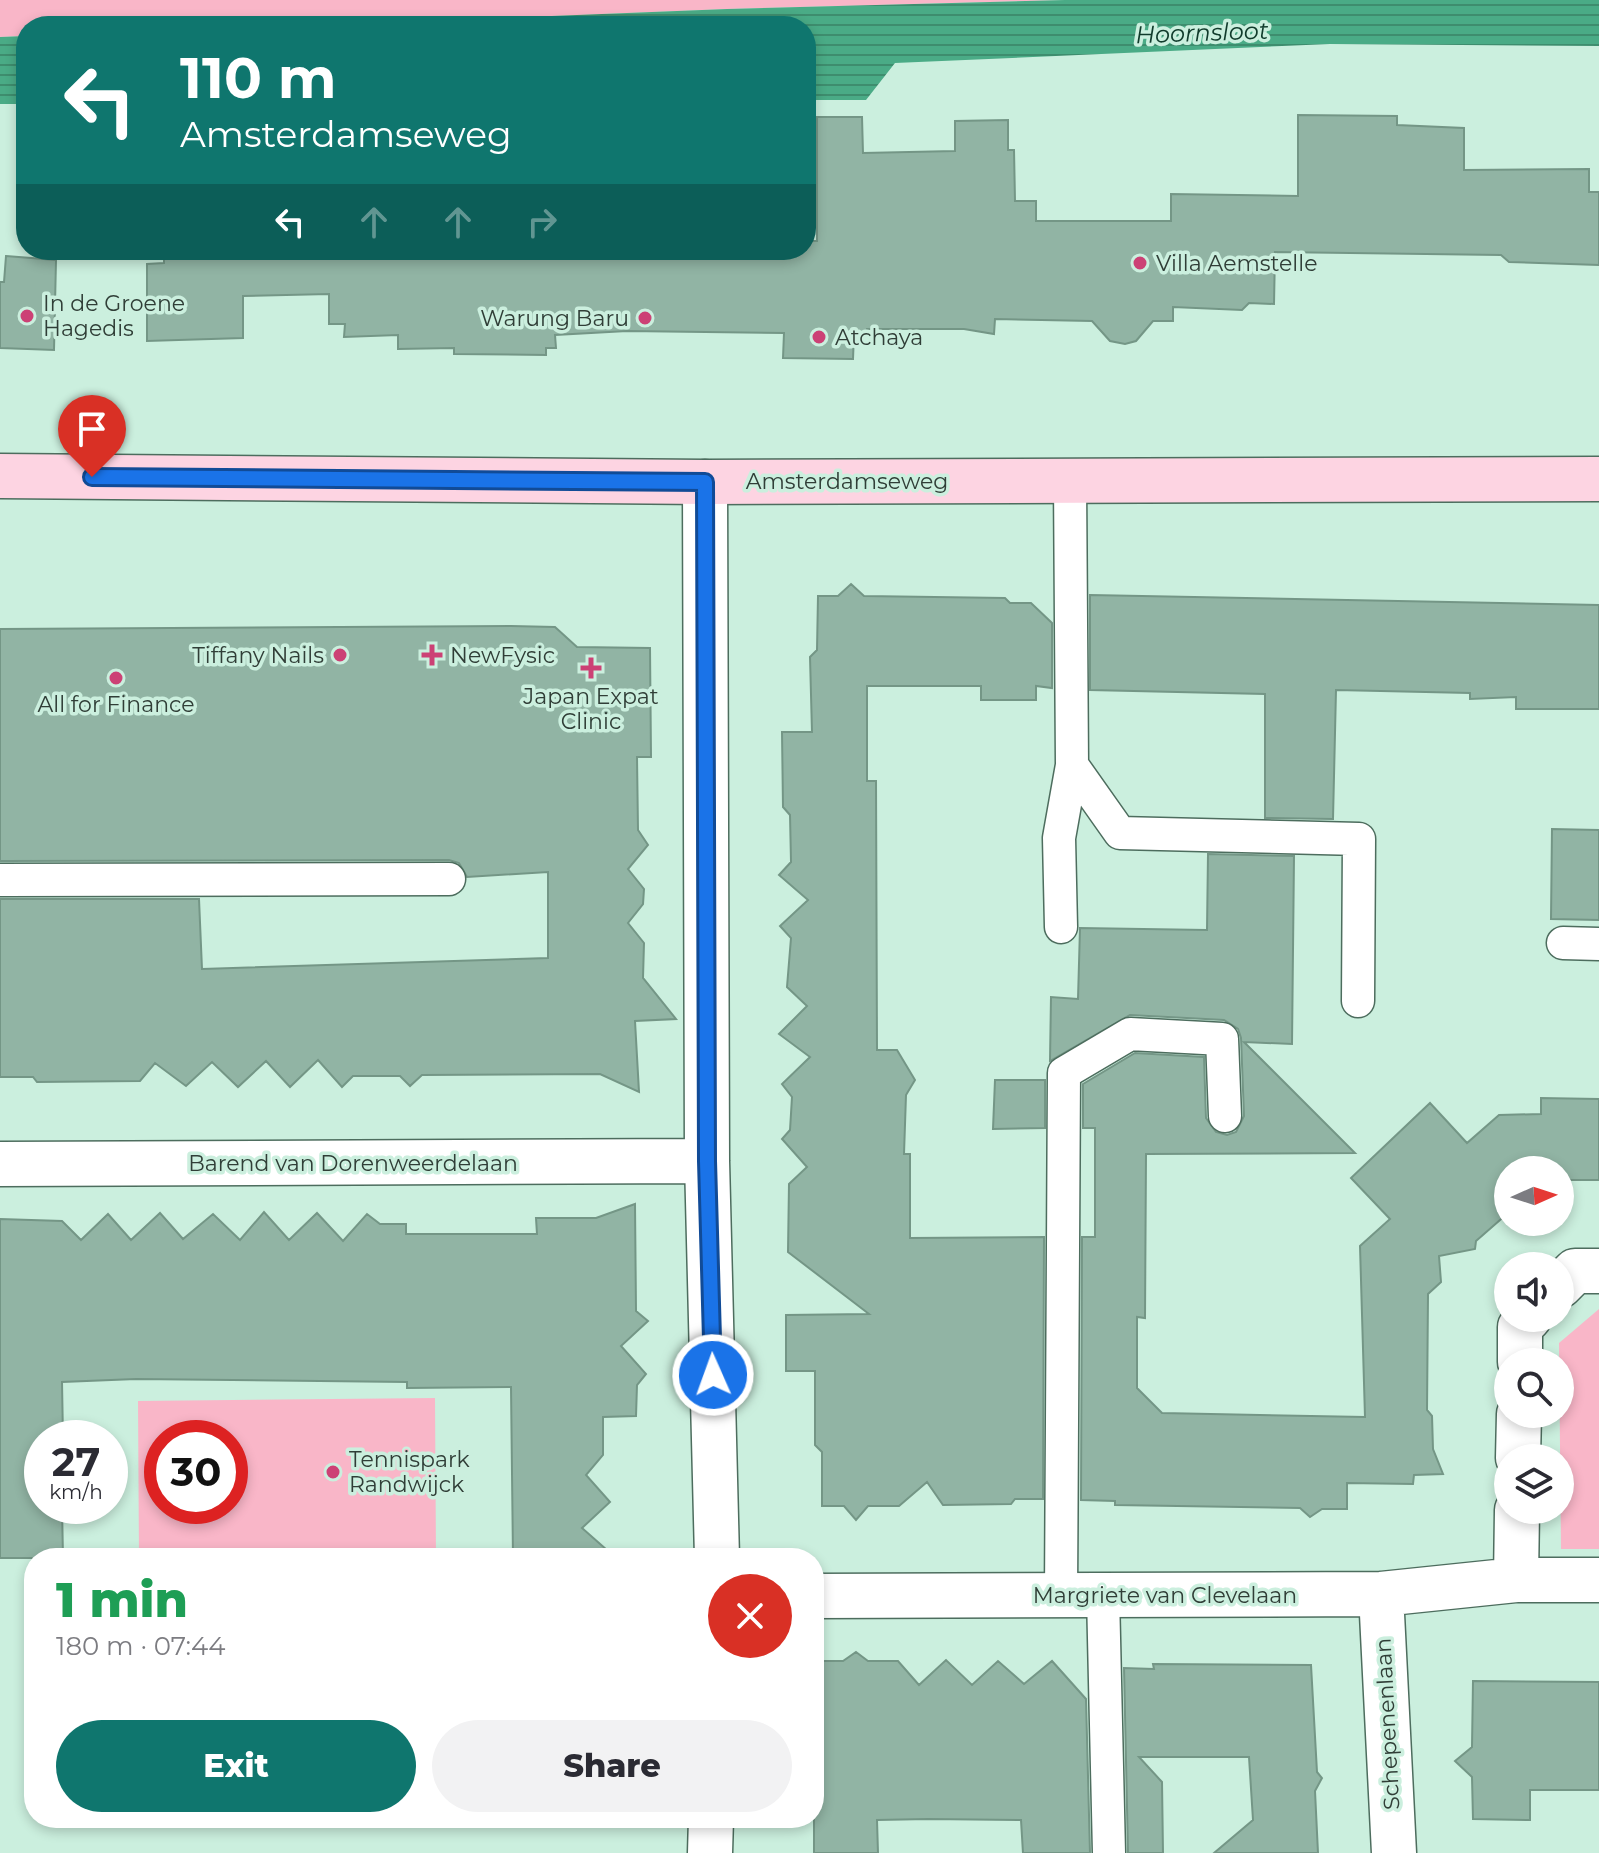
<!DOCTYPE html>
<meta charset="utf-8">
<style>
body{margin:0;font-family:Montserrat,sans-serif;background:#f2f2f3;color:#2b2b33;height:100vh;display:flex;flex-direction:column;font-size:30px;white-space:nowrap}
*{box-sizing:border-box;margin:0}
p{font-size:26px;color:#7c7c81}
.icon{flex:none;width:44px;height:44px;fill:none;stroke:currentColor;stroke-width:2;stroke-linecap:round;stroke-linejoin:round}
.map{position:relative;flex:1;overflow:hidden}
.sheet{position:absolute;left:24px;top:1548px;width:800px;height:280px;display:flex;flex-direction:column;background:#fff;border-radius:32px;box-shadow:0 4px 12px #0003}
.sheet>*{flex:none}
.banner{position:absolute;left:16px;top:16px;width:800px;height:244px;border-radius:32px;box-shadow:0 4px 12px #0003;background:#0f766e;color:#fff;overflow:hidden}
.needle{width:52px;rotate:87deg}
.buttons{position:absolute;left:1494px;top:1156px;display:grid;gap:16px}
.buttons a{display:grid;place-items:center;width:80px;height:80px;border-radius:50%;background:#fff;box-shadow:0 4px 12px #0003;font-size:40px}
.speed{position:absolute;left:24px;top:1420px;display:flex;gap:16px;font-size:40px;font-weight:700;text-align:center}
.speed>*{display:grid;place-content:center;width:104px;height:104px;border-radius:50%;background:#fff;box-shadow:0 4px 12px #0003;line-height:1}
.speed small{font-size:20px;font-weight:400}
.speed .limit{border:12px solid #d22;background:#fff;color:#111}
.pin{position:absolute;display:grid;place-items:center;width:68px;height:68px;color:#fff;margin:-82px -34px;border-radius:50% 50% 50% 0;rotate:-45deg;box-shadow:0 0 8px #0007}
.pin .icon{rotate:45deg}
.me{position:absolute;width:88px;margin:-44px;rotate:358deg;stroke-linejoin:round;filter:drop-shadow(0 0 6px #0008)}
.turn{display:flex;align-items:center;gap:28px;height:168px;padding:0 32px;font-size:36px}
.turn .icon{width:104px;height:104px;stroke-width:2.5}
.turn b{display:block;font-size:56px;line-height:68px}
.lanes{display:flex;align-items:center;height:76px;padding:0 32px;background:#0003;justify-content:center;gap:40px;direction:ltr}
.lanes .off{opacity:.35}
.round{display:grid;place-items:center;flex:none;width:84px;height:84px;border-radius:42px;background:#f2f2f3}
.head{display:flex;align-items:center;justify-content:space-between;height:136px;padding:0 32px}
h1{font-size:48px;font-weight:800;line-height:60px;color:#1e9e55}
.action{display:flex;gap:16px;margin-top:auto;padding:16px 32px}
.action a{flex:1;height:92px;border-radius:48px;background:#0f766e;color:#fff;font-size:32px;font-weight:800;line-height:92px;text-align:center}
.action a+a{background:#f2f2f3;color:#2b2b33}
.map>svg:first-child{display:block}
</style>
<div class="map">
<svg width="1599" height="1853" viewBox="0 0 1599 1853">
<defs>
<pattern id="water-rules" width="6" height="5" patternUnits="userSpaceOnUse" patternTransform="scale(2)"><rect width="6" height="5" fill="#4aab86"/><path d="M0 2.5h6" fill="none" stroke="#3e8d6e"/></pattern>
</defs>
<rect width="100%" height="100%" fill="#cbefde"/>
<path fill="#f9b6c8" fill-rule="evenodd" d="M0,0h1065l-338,9 -422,17h-279v10l-26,1z
M1599,1309v240h-38l-2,-206z
M435,1398l1,160h-297l-1,-157zM162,1438h68v68h-68z"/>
<path fill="url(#water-rules)" d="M1065,0h534v46l-269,-2 -435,19 -29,37h-60v-74h-501l422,-17z
M26,36v68h-26v-67z"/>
<path fill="#91b4a4" stroke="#749686" stroke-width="2" d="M1298,115l99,1v9l67,3v42l125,-1v23h10v73l-90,-3 -8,-7 -226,-3 -1,52 -25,-1 -7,7 -69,-3v14h-20l-17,20 -11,3 -15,-3 -18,-20 -97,-2 -1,15 -30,-5h-97l-1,4 -12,1 -1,25 -70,-1 1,-25 -157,-2 -72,4 1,13h-10v7l-92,-1v-6l-56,1v-14l-54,2 1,-13h-16v-30l-86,2v42l-96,3v-77l17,-1v-13h642v-9h11v-124h45l1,36 92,-2v-30l53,-1v30h6l1,51h21v20h135v-27l127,2z
M6,256l50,4 -2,90 -54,-2v-66h4z
M851,584l13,12 141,2 5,5h21l21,20v65l-16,-2v14h-55v-14h-114v95h9l1,269h20l18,30 -9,15 -2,59h6v84l134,-1 -1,262h-28l-4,5 -68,1 -16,-23 -28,24h-31l-12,14 -12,-14h-22v-54l-7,-7v-74h-29v-56l83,-1 -81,-62 1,-68 18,-17 -25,-28 8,-9 2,-33 -10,-13 28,-27 -31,-23 28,-28 -20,-19 4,-49 -11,-12 28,-26 -29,-25 12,-13 -1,-47 -7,-8 -1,-75h30l-2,-75 7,-7 1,-54h20z
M1090,595l509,10v104h-83v-12l-46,2v-6l-134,-3 -3,129 -68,-1v-124l-175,-4z
M511,626l44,1 22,20 73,1 1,109h-14l1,73 10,15 -20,24 16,20 -1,15 -15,19 16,20 -1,35 33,41 -41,2 4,71 -39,-18 -178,1 -12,11 -10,-10h-47l-11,11 -24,-27 -28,27 -24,-26 -28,26 -26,-25 -26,24 -31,-23 -15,18 -103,1 -4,-5h-33v-178h199l3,70 346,-11v-86l-81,5 -8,-14 -10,-3 -449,1v-232z
M1552,829l47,1v90l-48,-1z
M1208,854l86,2 -2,188 -48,-2 111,111 -209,1 -1,164 -8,-1v71l25,25 203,4 -5,-171 30,-27 -39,-41 79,-75 37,40 32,-28 42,-1v-16l58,1v81h-39v-10h-52v43l-32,28 -1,8 -36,7 2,26 -13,12 -1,116 5,6 1,33 10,25 -29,1 -1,9 -66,-1v26h-25l-12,8 -10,-9 -185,-3v-4l-34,-1 1,-263h13v-109h-12v-44l52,-31 69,4 2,61 10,14 11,3 9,-3 8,-16 -3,-78 -3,-9 -14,-9 -94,-5 -80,46 1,-64 27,2 2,-71 127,2z
M995,1080h50v48l-52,1z
M635,1204l1,107 12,10 -27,25 25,28 -9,11 -1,31 -33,1v38l-17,20 24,27 -28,26 34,30h-103l-2,-171 -104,1v-6l-271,-3 -74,3 1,56h-21v68h20l1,52h-63v-339l62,2 19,19 27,-26 23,26 29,-27 23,26 30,-25 27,26 24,-28 25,28 28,-27 26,28 24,-27 13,10h26v10h131l-1,-16h60z
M856,1652l12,9h30l21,24 27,-25 26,25 26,-24 26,23 28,-23 34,38 4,154h-67l-2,-33 -93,-1 -51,1 1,33h-64v-86l2,-48 6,-7 1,-51h20z
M1153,1664l158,1 6,107 5,6 -7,13 3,62h-104l39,-33 -4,-63h-110l23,25 1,71h-35l-4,-185 30,1z
M1473,1681l126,1v108h-69v30l-57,-1 -1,-42 -17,-16 17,-14z"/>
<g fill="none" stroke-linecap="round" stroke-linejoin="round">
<defs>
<path id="lane" d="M1072,765l48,68 239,6 -1,162
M0,880l449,-1
M1061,927l-2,-89 13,-73 -2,-284
M1563,943l36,1
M1103,1595l6,258
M1061,1596l3,-523 66,-39 92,5 3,77"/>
<path id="street" d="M705,482l2,679 10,397
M0,1164l707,-3
M1560,1286l15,-15h24
M1520,1362v-35l9,-9
M1518,1458l1,-44
M1516,1580l1,-70
M1381,1594l13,259
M814,1596l567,-2 135,-14h83
M710,1853l1,-35"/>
<path id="secondary" d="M0,476l705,6 894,-3"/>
</defs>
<use href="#lane" stroke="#4d6d5e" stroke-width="35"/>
<use href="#street" stroke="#4d6d5e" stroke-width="47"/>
<use href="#secondary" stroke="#4d6d5e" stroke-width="47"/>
<use href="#lane" stroke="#fff" stroke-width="32"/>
<use href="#street" stroke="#fff" stroke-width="44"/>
<use href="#secondary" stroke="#fdd4e2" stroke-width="44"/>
</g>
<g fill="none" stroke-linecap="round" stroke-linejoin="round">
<defs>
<path id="route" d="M92,477l613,5 2,679 6,214"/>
</defs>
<use href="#route" stroke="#114b97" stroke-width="20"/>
<use href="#route" stroke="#1a73e8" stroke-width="14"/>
</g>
<g fill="#cc4175" stroke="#cbefde" stroke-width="3">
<circle cx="1140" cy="263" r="8"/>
<circle cx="27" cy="316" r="8"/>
<circle cx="645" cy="318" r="8"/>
<circle cx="819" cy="337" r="8"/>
<circle cx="340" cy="655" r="8"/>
<path d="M428 643h8v8h8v8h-8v8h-8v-8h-8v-8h8z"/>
<path d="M587 656h8v8h8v8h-8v8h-8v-8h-8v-8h8z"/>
<circle cx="116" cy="678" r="8"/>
<circle cx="333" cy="1472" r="8"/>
</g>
<g text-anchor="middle" stroke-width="7" stroke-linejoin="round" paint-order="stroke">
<g font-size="22" fill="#303e37" stroke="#cbefde" text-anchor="start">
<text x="1156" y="271">Villa Aemstelle</text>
<text x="43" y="311">In de Groene<tspan x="43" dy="25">Hagedis</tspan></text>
<text x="629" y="326" text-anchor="end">Warung Baru</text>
<text x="835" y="345">Atchaya</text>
<text x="324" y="663" text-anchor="end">Tiffany Nails</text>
<text x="450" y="663">NewFysic</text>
<text x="591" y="704" text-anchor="middle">Japan Expat<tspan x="591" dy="25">Clinic</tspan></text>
<text x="116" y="712" text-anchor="middle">All for Finance</text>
<text x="349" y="1467">Tennispark<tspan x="349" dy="25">Randwijck</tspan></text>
</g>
<g font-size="22" fill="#303e37" stroke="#cbefde">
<text x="847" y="489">Amsterdamseweg</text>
<text x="353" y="1171">Barend van Dorenweerdelaan</text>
<text x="1165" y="1603">Margriete van Clevelaan</text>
<text transform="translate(1387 1724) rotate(-93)" y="8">Schepenenlaan</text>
</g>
<g font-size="24" font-style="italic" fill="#103b2b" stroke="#cbefde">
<text transform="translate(1202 33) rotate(-2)" y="8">Hoornsloot</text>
</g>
</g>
</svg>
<div class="buttons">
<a><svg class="needle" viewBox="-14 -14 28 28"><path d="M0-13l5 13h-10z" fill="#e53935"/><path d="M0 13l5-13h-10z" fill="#7c7c81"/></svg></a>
<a><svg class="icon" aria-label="sound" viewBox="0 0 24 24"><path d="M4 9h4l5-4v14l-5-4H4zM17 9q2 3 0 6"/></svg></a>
<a><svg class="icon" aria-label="search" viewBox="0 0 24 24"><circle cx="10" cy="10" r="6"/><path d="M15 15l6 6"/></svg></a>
<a><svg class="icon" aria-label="layers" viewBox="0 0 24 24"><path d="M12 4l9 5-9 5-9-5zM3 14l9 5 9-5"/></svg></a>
</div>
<div class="speed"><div>27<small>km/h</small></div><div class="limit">30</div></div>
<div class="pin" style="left:92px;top:477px;background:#d93025"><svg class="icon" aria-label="arrive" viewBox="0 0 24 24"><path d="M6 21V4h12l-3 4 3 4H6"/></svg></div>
<svg class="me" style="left:713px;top:1375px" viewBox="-20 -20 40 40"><circle r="17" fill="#1a73e8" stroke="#fff" stroke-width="3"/><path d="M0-11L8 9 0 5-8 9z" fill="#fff"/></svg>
<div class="banner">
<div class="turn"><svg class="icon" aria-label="left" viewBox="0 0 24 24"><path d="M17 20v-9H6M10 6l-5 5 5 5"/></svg><div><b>110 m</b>Amsterdamseweg</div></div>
<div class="lanes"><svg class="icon" aria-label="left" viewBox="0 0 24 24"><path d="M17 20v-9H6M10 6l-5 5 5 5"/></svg><svg class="icon off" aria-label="ahead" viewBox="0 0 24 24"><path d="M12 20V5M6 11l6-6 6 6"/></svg><svg class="icon off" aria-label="ahead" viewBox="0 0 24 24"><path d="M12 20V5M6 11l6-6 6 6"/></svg><svg class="icon off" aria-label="right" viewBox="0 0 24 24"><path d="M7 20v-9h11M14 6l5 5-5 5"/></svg></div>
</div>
<section class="sheet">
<div class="head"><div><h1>1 min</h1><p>180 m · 07:44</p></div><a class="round" style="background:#d93025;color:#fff"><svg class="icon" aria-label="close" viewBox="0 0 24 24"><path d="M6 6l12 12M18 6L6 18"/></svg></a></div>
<div class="action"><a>Exit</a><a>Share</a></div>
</section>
</div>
